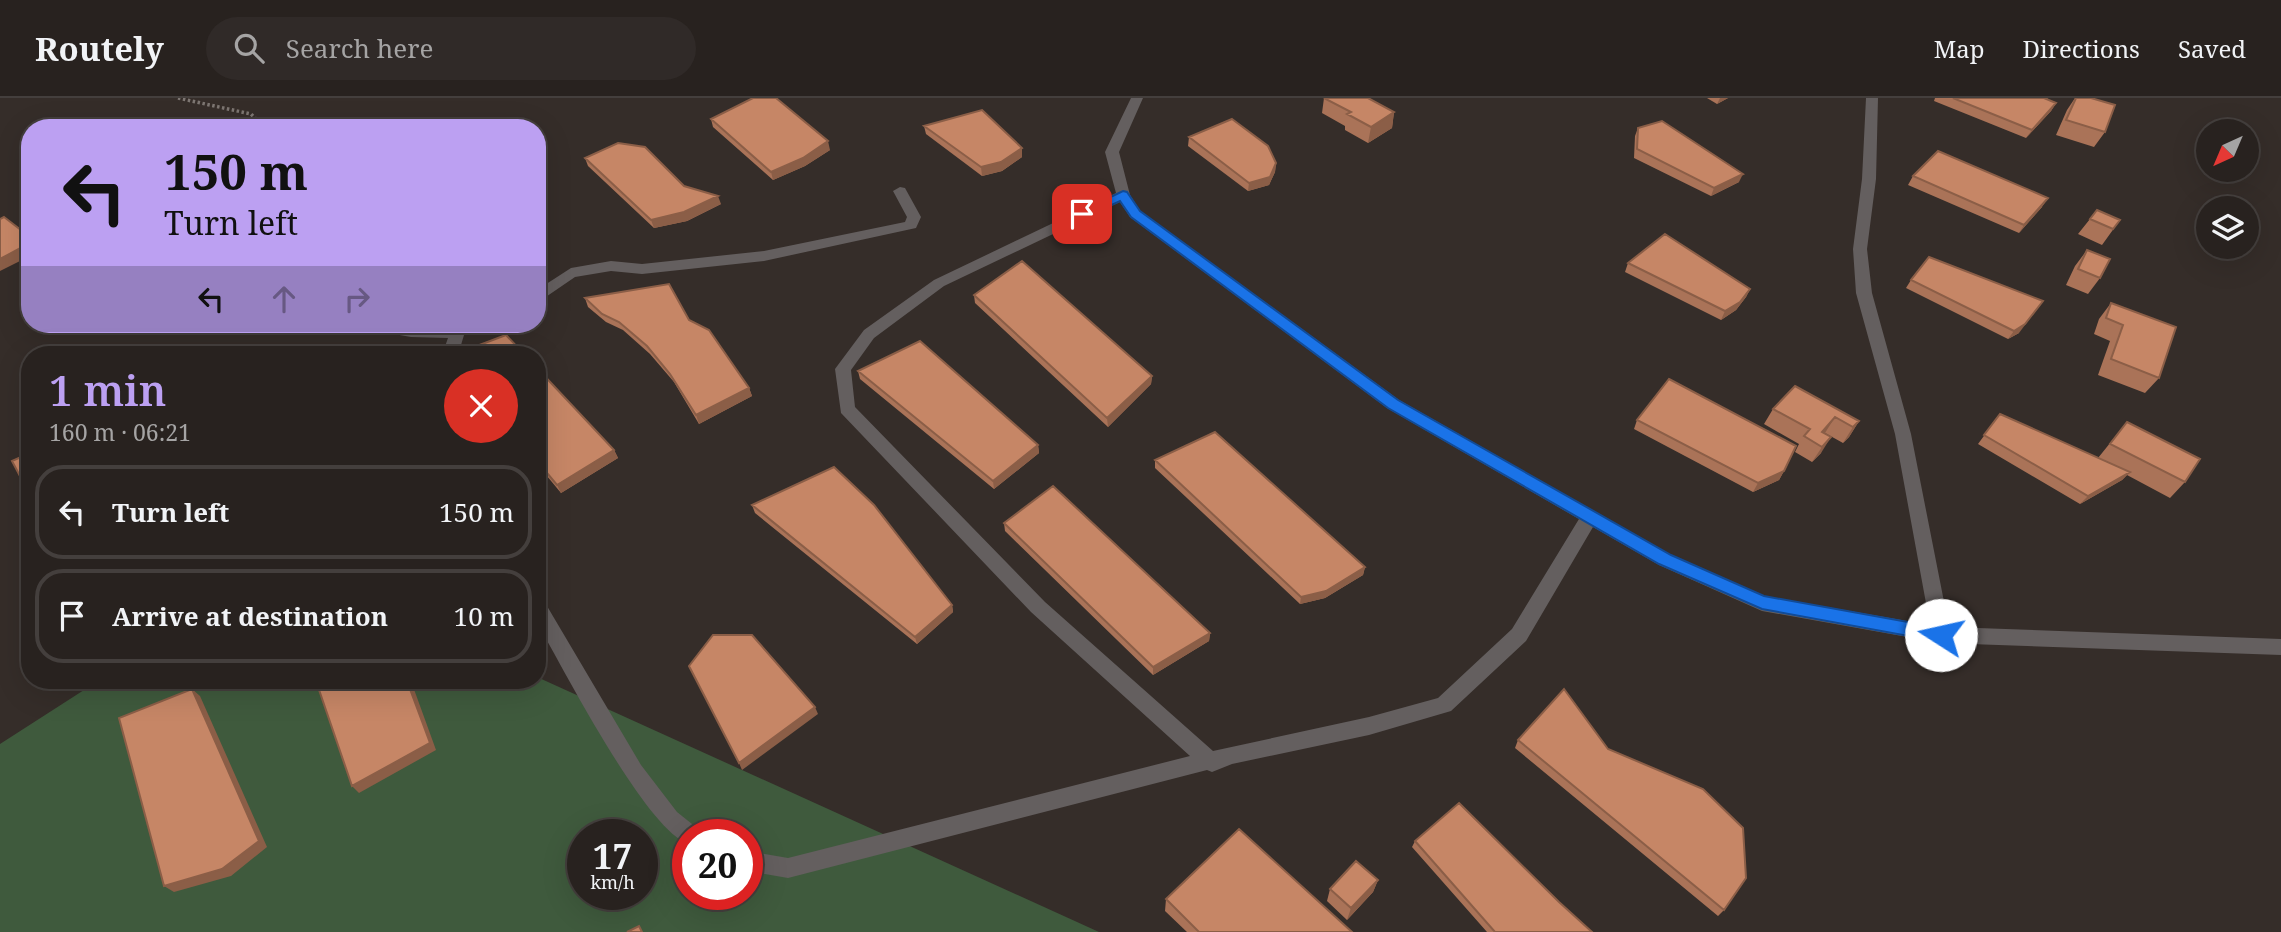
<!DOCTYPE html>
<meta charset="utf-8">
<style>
body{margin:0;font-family:"Noto Serif",serif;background:#302a28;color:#f1f3f6;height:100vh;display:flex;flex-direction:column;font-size:26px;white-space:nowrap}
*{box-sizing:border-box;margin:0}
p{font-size:23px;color:#a5a4a4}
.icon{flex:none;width:38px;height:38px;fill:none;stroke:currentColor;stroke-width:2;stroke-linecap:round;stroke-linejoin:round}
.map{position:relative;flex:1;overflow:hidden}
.sheet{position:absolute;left:21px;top:248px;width:525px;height:343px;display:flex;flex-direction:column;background:#28221f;border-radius:28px;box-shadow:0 7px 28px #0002,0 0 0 2px #443f3d}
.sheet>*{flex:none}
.banner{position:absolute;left:21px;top:21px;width:525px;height:214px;border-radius:28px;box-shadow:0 7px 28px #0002,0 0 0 2px #443f3d;background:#bca0f2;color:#111;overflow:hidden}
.needle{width:46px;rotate:224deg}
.buttons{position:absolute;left:2196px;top:21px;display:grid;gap:14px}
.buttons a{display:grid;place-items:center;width:63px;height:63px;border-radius:50%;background:#28221f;box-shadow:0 7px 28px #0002,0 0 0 2px #443f3d;font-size:35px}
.speed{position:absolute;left:567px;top:721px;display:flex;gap:14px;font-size:35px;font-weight:700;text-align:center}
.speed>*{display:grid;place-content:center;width:91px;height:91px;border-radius:50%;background:#28221f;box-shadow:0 7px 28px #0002,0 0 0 2px #443f3d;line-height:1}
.speed small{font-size:18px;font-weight:400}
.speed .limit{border:10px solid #d22;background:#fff;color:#111}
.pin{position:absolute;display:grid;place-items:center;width:60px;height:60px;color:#fff;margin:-30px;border-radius:14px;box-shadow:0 4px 10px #0006}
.me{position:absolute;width:77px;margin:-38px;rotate:280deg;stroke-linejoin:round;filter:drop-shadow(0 0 5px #0008)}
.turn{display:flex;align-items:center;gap:24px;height:147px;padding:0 28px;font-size:32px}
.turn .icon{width:91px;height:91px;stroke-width:2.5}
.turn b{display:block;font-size:49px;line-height:60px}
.lanes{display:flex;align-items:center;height:66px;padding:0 28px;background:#0003;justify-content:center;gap:35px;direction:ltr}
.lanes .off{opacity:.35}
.round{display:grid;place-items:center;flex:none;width:74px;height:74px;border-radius:37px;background:#302a28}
.head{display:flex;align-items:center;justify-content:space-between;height:119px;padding:0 28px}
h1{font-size:42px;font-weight:600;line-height:52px;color:#bca0f2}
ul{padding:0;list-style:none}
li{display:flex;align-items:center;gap:21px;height:94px;margin:0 14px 10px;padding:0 14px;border:4px solid #443f3d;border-radius:28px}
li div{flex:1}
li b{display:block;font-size:26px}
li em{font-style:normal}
header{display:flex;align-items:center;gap:42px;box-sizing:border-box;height:98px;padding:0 35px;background:#28221f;border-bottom:2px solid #443f3d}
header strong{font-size:33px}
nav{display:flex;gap:38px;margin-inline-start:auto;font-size:24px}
.search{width:490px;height:63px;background:#302a28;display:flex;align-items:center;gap:18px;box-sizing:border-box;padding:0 24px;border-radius:38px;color:#a5a4a4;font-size:26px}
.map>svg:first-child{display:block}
</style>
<header>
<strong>Routely</strong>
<div class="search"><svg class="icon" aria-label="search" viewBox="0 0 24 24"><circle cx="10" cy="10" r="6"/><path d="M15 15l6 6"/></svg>Search here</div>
<nav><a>Map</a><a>Directions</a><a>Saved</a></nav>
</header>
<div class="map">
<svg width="2281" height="834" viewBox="0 0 2281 834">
<rect width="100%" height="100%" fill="#352d29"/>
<path fill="#3f5a3d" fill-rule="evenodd" d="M537,579l562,255h-1099v-188l98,-63h439zM583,737h59v59h-59zM688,737h59v59h-59z"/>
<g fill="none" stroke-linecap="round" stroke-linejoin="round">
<path stroke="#7d7672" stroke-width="3.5" stroke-dasharray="2.5 2.5" stroke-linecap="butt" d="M178,0l73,16 14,14"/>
<path fill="#645f5f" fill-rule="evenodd" d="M1131,0h12l-24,54 11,43 10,16 259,189 272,155 93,41 166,29 -35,-191 -39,-141 -3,-44 9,-70 4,-81h12l-2,81 -9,70 5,44 39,141 38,193 332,12v16l-340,-12 -179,-32 -103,-46 -66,-38 -67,114 -75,70 -82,24 -137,29 -20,8 -5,-2 -419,108 -41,-7v-20l41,7 402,-102 -159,-144 -190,-199 -6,-44 29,-39 70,-50 182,-87 -11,-41zM1120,104l10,15 257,191 192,111 -67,110 -74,69 -69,19 -156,34 -168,-149 -190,-195 -4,-37 23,-32 70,-52z
M900,89l5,1 16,29 -5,11 -152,33 -122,13 -31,-3 -36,6 -38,26v-13l34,-22 40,-7 31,3 122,-13 141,-29 2,-5 -14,-26z
M357,226l69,4 69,-4 -3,4 -28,7 -6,20h-16l6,-17 -37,-1 -51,-9z
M537,500l7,3 97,164 36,47 20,16 3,7h-12v9c-44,-17 -124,-175 -151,-221z"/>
</g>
<path fill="#aa7358" d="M1324,0l70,14 -2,16 -24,15 -23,-13v-4l-23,-13z
M1707,0h21l-11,6z
M1935,0h113l-1,1 9,4 -5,8 -25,27 -92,-37z
M2075,0h16l14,34 -11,15 -38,-12 11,-25z
M711,21l119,31 -25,16 -32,14 -60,-53z
M924,28l98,22v9l-20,14 -20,5 -56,-42z
M1638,30l101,54 -28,14 -77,-38 1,-22z
M1189,39l87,26 -1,9 -6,13 -21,6 -60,-45z
M585,60l136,46 -34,17 -33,7 -66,-62z
M1913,78l129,31 -23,26 -111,-48z
M2090,121l30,1 -18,25 -24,-11z
M2087,152l13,28 -12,16 -22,-9 9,-19z
M1628,165l122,26 -4,8 -10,13 -15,10 -96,-48z
M1911,182l108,53 -11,6 -102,-51z
M974,197l178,81 -1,8 -43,43 -133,-124z
M585,200l104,22 60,68 3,8 -53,28 -25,-42 -24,-28 -27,-24 -17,-8 -18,-15z
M2111,205l48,75 -14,15 -47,-18 12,-34 -16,-7 5,-15z
M537,270l77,82 4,8 -57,35 -24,-29z
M858,273l180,74 1,8 -45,36 -134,-110z
M1773,311l86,12 -10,16 -6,6 -18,-10 -4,20 -9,9 -17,-10 4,-8 -35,-20z
M2000,316l98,44 29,-36 58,60 -15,16 -43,-23 -5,5 -42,24 -102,-60z
M1637,322l147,51 -5,9 -26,12 -119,-63z
M1155,362l210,107 -2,8 -38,23 -25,6 -145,-136z
M752,407l200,100 1,7 -36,32 -162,-131z
M1004,425l206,110 -1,8 -56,34 -148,-144z
M1518,642l90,9 116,161 -6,6 -203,-168z
M1415,743l144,61 33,30h-105l-75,-85z
M1378,782l-5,12 -26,28 -20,-19 3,-12z
M1166,801l186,33h-165l-22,-21z"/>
<path fill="#8b5e47" d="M1720,0h8l-11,6z
M2056,5l-5,8 -25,27 6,-8z
M1394,14l-2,16 -24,15 3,-16z
M828,43l2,9 -25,16 -32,14 -2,-8z
M1022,50v9l-20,14 -20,5 -1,-9z
M1276,65l-1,9 -6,13 -21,6 1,-8z
M1743,76l-4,8 -28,14 3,-8z
M537,84l4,8 -4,2z
M718,98l3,8 -34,17 -33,7 -3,-8z
M2048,100l-6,9 -23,26 5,-8z
M30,145v13l-30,15v-12z
M1750,191l-4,8 -10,13 -15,10 4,-9z
M2043,203l-24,32 -11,6 6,-8z
M1152,278l-1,8 -43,43 -1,-9z
M749,290l3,8 -53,28 -3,-9z
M1835,319l-10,16 -9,10 6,-11z
M1859,323l-10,16 -6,6 10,-16z
M1831,339l-10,16 -9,9 10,-15z
M1038,347l1,8 -45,36 -1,-8z
M614,352l4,8 -57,35 -4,-8z
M1784,373l-5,9 -26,12 5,-9z
M2130,374l-8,8 -42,24 8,-8z
M1365,469l-2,8 -38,23 -25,6 1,-7z
M952,507l1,7 -36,32 -2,-7z
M1210,535l-1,8 -56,34v-8z
M407,583h4l25,69 -77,43 -7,-7z
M192,591l8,7 67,151 -36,29 -57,16 -10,-6z
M815,609l3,7 -76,56 -3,-7z
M1378,782l-5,12 -26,28 4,-12z"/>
<path fill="#c68666" stroke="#8b5e47" stroke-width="2" d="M753,0h23l52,43 -25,17 -32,14 -60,-53z
M1324,0h44l26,14 -23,15 -24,-13 4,-2z
M1953,0h91l12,5 -24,27z
M2076,0h15l24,7 -10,27 -39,-12z
M982,12l40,38 -21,14 -20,5 -57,-41z
M1232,21l36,27 8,17 -6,14 -21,6 -60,-46z
M1662,23l81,53 -29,14 -77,-39 1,-21z
M618,45l27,4 39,39 34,10 -34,16 -33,8 -66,-62z
M1938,53l110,47 -24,27 -111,-49z
M2097,112l23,10 -7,9 -23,-10z
M4,119l26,20v6l-30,16v-40z
M1665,136l85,55 -10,13 -15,9 -97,-48z
M2087,152l23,9 -10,19 -22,-9z
M1929,159l114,44 -18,23 -11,7 -103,-51z
M1022,163l130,115 -45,42 -133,-123z
M669,186l20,36 20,10 40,58 -53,27 -26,-41 -23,-28 -28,-24 -17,-8 -17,-16z
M2111,205l65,24 -17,51 -48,-19 12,-34 -17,-7z
M506,237l19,20h-72z
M920,243l118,104 -45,36 -135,-110z
M537,270l77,82 -57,35 -20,-24z
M1669,281l127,67 -12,25 -26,12 -121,-63z
M1795,288l64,35 -6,6 -18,-10 -13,15 9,5 -9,10 -18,-11 6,-7 -37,-20z
M2000,316l130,58 -42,24 -104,-61z
M2127,324l73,37 -15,23 -75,-38z
M1215,334l150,135 -39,24 -25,6 -146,-137z
M30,355v42l-18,-34z
M834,369l40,38 78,100 -37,32 -163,-132z
M1053,388l157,147 -57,34 -149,-144z
M713,537h39l63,72 -76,56 -50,-97z
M316,583h91l23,62 -78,43z
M192,591l67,152 -37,28 -58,17 -45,-168z
M1564,591l44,60 95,40 40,39 3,50 -22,32 -206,-170z
M1459,705l100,99 33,30h-97l-80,-91z
M1239,731l113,103h-153l-33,-33z
M1356,763l22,19 -27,28 -21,-19z
M639,828l3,6h-15z"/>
<path fill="#1a73e8" stroke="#114b97" stroke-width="2" d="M1123,93l4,1 13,19 258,189 273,155 93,41 177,32 6,2 3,5 -3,5 -6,2 -179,-33 -103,-45 -271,-156 -257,-191 -11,-16 -34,16h-9l-2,-3z"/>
</svg>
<div class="buttons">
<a><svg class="needle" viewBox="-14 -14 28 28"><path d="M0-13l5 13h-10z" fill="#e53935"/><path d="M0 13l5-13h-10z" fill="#a5a4a4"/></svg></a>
<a><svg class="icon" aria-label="layers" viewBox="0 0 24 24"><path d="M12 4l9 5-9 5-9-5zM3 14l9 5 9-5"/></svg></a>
</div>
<div class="speed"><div>17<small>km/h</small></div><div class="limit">20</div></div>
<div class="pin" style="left:1082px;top:116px;background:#d93025"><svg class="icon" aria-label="arrive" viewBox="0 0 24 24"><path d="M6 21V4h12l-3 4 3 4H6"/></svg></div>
<svg class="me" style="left:1941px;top:537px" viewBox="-20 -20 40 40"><circle r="19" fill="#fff"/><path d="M0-13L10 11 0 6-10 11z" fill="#1a73e8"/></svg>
<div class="banner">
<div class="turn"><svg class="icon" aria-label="left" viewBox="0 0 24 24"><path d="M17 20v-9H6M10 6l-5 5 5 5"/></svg><div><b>150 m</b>Turn left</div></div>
<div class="lanes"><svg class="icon" aria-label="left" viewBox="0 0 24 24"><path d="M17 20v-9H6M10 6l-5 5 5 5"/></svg><svg class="icon off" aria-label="ahead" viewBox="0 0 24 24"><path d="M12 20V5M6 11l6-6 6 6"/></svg><svg class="icon off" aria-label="right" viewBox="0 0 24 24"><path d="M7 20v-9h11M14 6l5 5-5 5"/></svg></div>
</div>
<section class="sheet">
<div class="head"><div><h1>1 min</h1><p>160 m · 06:21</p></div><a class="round" style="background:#d93025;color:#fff"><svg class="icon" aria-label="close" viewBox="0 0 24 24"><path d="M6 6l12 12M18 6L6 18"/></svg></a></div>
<ul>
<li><svg class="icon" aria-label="left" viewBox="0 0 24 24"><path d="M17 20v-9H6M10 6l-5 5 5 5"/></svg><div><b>Turn left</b></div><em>150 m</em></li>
<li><svg class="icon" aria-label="arrive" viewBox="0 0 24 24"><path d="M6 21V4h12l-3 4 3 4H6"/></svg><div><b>Arrive at destination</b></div><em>10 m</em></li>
</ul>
</section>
</div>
